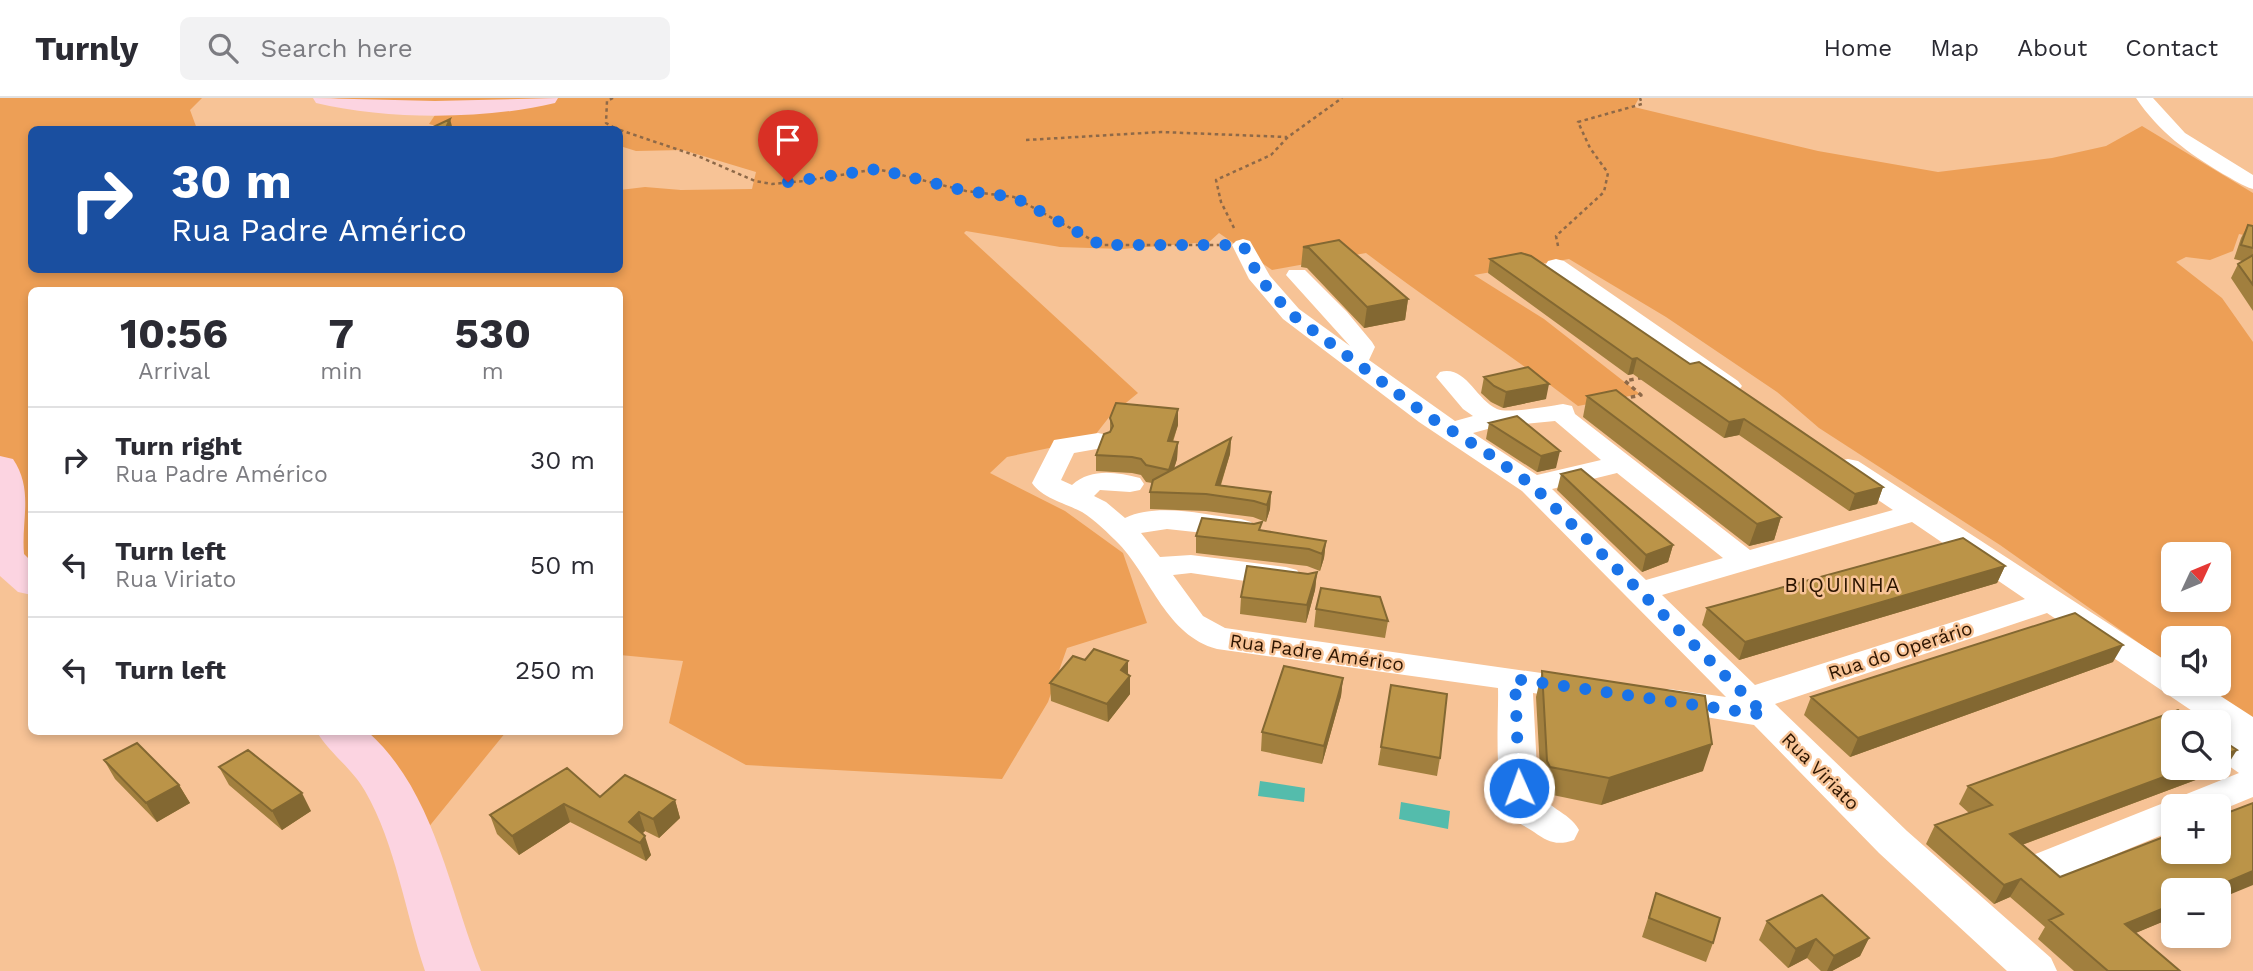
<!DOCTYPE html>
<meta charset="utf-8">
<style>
body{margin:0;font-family:"Work Sans",sans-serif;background:#f2f2f3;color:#2b2b33;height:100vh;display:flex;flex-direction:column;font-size:26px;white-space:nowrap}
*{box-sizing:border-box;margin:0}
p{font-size:23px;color:#7c7c81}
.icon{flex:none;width:38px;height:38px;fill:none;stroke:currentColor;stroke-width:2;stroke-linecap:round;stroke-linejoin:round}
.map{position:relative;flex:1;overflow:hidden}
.side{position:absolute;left:28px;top:189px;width:595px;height:448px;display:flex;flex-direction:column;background:#fff;border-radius:10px;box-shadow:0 4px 10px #0003}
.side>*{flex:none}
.top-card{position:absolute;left:28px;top:28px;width:595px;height:147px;border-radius:10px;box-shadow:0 4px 10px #0003;background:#1a4fa0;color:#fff;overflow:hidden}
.needle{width:46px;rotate:46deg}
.controls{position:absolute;left:2161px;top:444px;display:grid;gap:14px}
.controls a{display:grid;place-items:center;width:70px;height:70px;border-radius:10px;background:#fff;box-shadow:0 4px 10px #0003;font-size:35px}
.pin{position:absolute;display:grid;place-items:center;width:60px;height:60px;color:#fff;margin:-72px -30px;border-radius:50% 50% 50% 0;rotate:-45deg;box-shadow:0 0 7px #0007}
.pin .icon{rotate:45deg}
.me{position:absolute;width:77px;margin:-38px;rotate:358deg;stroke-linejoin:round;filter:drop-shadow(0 0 5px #0008)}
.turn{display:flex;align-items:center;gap:24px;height:147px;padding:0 28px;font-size:32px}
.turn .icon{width:91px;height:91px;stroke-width:2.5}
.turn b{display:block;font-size:49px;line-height:60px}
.eta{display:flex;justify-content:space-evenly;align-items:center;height:119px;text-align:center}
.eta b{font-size:42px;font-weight:700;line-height:49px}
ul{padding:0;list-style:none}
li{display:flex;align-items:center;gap:21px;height:105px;padding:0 28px;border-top:2px solid #e1e1e2}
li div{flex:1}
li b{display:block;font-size:26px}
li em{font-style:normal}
header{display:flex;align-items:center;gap:42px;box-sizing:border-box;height:98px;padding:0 35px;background:#fff;border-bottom:2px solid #e1e1e2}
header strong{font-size:33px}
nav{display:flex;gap:38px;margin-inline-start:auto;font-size:24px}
.search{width:490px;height:63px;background:#f2f2f3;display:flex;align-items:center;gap:18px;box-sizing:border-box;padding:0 24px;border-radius:10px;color:#7c7c81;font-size:26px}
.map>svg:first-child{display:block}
</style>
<header>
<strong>Turnly</strong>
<div class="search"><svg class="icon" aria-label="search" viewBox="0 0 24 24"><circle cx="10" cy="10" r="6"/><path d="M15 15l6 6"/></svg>Search here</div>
<nav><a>Home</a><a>Map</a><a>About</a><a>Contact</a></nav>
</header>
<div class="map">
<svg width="2253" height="873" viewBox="0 0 2253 873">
<rect width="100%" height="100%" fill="#f7c396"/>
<path fill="#ed9f56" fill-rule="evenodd" d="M0,0h202l-12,12 7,19 -165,1v140h588v-80l25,-3 36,3 71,-1 4,-17 -73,-22 -47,1 -16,-5v-16l-172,-1 -19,-5 6,-9 -11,-4 -93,-13h1308l-5,9 184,44 120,21 114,-14 54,-12 36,-20 111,67v44l-14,-3 -6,17 -23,9 -24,-3 -10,5 46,36 31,44v378l-53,-36h19v-45h-45l-1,28 -173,-122 -181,-117 -42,-36 -111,-75 -97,-58 -95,16 70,44 96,75 -62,12c-70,-53 -142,-100 -212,-153l-94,17 -53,-37 -10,9 -87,7 -62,-2 -94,-16 -2,2 174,160 -28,23 -18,23 -85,18 -17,16 75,38 58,42 24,70 -80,25 -19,54 -46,77 -256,-14 -77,-42 14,-62 -63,-6v-365h-588l-1,289 -31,-103zM2174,457h45v45h-45z
M322,634h184l-83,102z"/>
<path fill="#54bcac" d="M1260,683l45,7 -1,14 -46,-6z
M1401,704l49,9 -2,18 -49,-10z"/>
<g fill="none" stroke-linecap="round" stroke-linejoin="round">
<path stroke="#8e6948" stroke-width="2.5" stroke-dasharray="3.5 3.5" stroke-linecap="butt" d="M613,0l-6,3 -1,22 12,7
M620,32l80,27 55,24 17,3 32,-3 73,-12 89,22 48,6 87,48h118
M1026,42l135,-8 126,5
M1234,130l-13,-26 -5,-22 55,-25 17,-18 54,-39
M1558,148l-2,-10 48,-44 4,-19 -18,-25 -12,-26 64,-18 -2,-6"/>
<path stroke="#8e6948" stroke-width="3.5" stroke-dasharray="4.5 4.5" stroke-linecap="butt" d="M1622,301l19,-4 -16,-14 20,-4"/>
<path fill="#fff" fill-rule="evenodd" d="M2136,0h17l32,35 68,42v14c-11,-3 -20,-10 -30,-15 -35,-21 -64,-42 -87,-76z
M1243,141l7,2 20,35 29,33 51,37 -64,-71 3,-5h16l42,42 25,30 3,5 -6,13 86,61 18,-5 -10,-7 -27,-32 4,-5c26,-7 35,27 57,37 11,5 52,-3 66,-5l9,2 3,8 175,136 143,-40 -55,-37 -4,-6 4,-6 10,-2 10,2 316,205v18h28l51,33v80l-34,14v-4h-45v23l-113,47 -14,4 -14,-4 -6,-11 6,-11 128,-51 16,-3 2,-4 60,-24 -20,-14v-36h-9l-163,-110 -272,91 132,127 144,127 6,13h-50l-128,-118 -125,-128 -97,-16 -5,-8 5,-8 12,-4 57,8 -204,-206 -103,-69 -136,-103 -34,-40 -17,-34 4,-4zM1555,323l46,39 -64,15 -64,-42 22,-6zM1617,375l106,85 -77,22 -94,-91zM1912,424l113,77 -270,86 -93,-90z
M1556,161l8,2 174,120 4,5 -4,5 -9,3 -9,-3 -172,-120 -3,-5 3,-5z
M1098,335l10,2 3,6 -3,6 -34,6 -13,27 11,5c19,-17 44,-13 68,-7l4,6 -4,6 -10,2 -30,-2 -6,6 12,6 19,16c33,-16 80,-3 116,1l10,3 5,6 -5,6 -10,3 -74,-8 -26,4 19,24 31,-2 95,12 11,3 5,7 -5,7 -11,3 -95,-14 -18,2 30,41 22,12 365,52 5,8 -5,8 -12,4 -45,-7 5,95c6,20 31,23 41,42l-5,10c-17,6 -26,2 -40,-8 -7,-5 -17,-9 -23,-15 -19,-22 -12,-99 -13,-129l-281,-39c-51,-14 -65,-70 -98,-105 -10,-10 -24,-24 -37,-32 -15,-8 -40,-14 -50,-29l22,-43z"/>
<path fill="#fcd4e1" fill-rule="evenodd" d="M313,0l122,3 123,-3 -3,5c-71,17 -168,17 -239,0z
M0,358l13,3c21,31 8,61 11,95l8,8v33l-14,-3 -18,-16z
M317,634h51c67,60 81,159 113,239h-56c-20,-59 -29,-126 -60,-180 -13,-23 -35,-37 -48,-59z"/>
</g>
<path fill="#a17f3e" d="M2248,127l5,1v85l-22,-33 7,-14 4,-3 -8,-2 7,-21z
M1339,142l69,59 -3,21 -41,8 -57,-60 -6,-1 2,-20z
M1490,161l200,105 193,123 -6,17 -28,7 -110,-76 -15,3 -91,-64 -5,1 -140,-102z
M1484,279l62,22 -43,9 -12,-6 -10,-9z
M1587,298l194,121 -7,23 -25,6 -166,-129z
M1517,318l39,52 -19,4 -51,-33 3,-16z
M1110,320l68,7 -5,17h5l-1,17 -3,10 57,-31 -1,16 -9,31 50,7 -1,17 -4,13 -13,-5 -47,-6 -56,-2v-17l2,-9 -6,-1 -5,-7 -9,-2 -36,-2v-16l14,-23z
M1561,376l112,71 -5,17 -26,10 -85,-82z
M1261,432l65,11 -2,17 -4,13 -13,-5 -111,-13v-17z
M2005,468l-8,17 -258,77 -37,-35 5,-17z
M1317,474l-2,18 -9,33 -66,-9 1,-17z
M1316,511l72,12 -3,17 -71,-11z
M2113,564l-263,95 -46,-42 7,-18z
M1542,573l161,100 -102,34 -58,-12 -2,-6 -5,-90z
M1128,576l2,2v18l-22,28 -57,-21 -1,-18z
M1343,580l-2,18 -19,68 -61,-13 1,-19z
M1391,587l49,73 -3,18 -59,-11z
M104,662l75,25 11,18 -33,19 -42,-43z
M219,669l92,44 -29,19 -53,-45z
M2225,671l-203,76 38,32 114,14v26l-39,16 45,38h-106l-36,-32 7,-12 -35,-30 -16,7 -68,-60 9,-19 34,-12 -10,-9 9,-18z
M600,699l75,3 5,18 -21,20 -14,-7 -3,3 9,21 -5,6 -76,-39 -51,33 -22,-21 -7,-19z
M1656,795l57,50 -7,19 -64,-25z
M1767,823l102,17 -9,18 -28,15h-11l-14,-13 -19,10 -29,-28z"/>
<path fill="#836832" d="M450,21l3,11h-8z
M1408,201l-3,21 -41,8 3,-21z
M1637,260l-4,16 -5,1 4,-16z
M1549,286l-3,15 -43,9 3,-16z
M1178,311v16l-11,32 1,-16z
M1744,321l-5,16 -15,3 5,-16z
M1231,340l-1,16 -13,42 -1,-11z
M1178,344l-1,17 -9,27 1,-16z
M1560,353l-4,17 -19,4 4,-16z
M1883,389l-6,17 -28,7 6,-17z
M1271,394l-1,17 -4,13 1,-17z
M1781,419l-7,23 -25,6 8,-22z
M1326,443l-2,17 -4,13 2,-17z
M1673,447l-5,17 -26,10 4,-17z
M2005,468l-8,17 -258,77 6,-18z
M1317,474l-2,18 -9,33 1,-18z
M2123,547l-10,17 -263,95 8,-19z
M1128,563v17l2,-2v18l-22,28 -1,-18 14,-34z
M1343,580l-2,18 -19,68 2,-18z
M1712,646l-9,27 -102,34 8,-27z
M2237,652l-12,19 -225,84 10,-19 178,-66h31v-11z
M179,687l11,18 -33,19 -11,-19z
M302,695l9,18 -29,19 -10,-19z
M675,702l5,18 -21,20 -6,-19z
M564,706l6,18 -51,33 -7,-19z
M639,714l6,19 -11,9 -5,-18z
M645,738l6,19 -5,6 -6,-18z
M2253,773v14l-34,14v-8h-13z
M2021,781l-11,18 -16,7 10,-19z
M2174,806v13l-62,26 13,-19z
M1869,840l-9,18 -28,15h-5l7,-15z
M1816,841l-9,19 -19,10 8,-19z"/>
<path fill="#bb9448" stroke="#836832" stroke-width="2" d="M450,21l-5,11h-18z
M2248,127l5,1v22l-12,-3z
M1339,142l69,59 -41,8 -58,-59 -6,-1z
M1521,155l10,3 159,108 9,-2 24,16 160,109 -28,7 -111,-75 -15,3 -92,-64 -5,1 -142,-100z
M2253,157v30l-15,-21z
M1528,269l21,17 -43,8 -12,-6 -10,-9z
M1616,292l165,127 -24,7 -170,-128z
M1116,305l62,6 -10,32 10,1 -9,28 -23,-5 -5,-6 -9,-2 -36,-2 8,-21 6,-2 3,-6 -3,-8z
M1517,318l43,35 -19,5 -52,-33z
M1231,340l-15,47 55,7 -4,13 -13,-4 -48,-7 -56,-2 3,-12z
M1581,371l92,76 -27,10 -85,-81z
M1202,420l52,6 8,-2 -3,8 67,11 -4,13 -13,-5 -113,-13z
M1963,440l42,28 -260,76 -38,-34z
M1247,468l61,8 9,-2 -10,33 -66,-8z
M1321,490l59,9 8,24 -72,-12z
M2075,515l48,32 -265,93 -47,-41z
M1094,551l34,12 -7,9 9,6 -23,28 -57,-21 23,-27 12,4z
M1284,568l59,12 -19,68 -62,-14z
M1542,573l163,25 7,48 -103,34 -59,-11 -3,-6z
M1391,587l56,9 -7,64 -59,-11z
M2178,612l18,13h-22v45h14l-178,66 50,43 114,-44v19h45v-36l34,-13v68l-47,20h-32v13l-49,20 55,47h-72l-59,-51 14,-6 -42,-35 -17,6 -69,-60 57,-20 -24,-19z
M2219,640l18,12 -18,7z
M137,645l42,42 -33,18 -42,-43z
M248,652l54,43 -30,18 -53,-44z
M567,670l33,29 25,-22 50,25 -22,19 -14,-7 -10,10 16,14 -5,7 -76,-39 -52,32 -22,-21z
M1656,795l64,25 -7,25 -64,-25z
M1822,797l47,43 -35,18 -18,-17 -20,10 -29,-28z"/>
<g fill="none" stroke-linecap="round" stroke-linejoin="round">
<path stroke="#1a73e8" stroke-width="12" stroke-dasharray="0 21.6" d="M788,84l89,-13 89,22 48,6 87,48h142l17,34 31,35 137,102 58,36 46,33 233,230 -250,-36 4,109"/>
</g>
<g text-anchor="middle" stroke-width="5" stroke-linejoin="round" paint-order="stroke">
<g font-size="19" fill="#2b1400" stroke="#f7c396">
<text transform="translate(1900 552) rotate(-18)" y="7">Rua do Operário</text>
<text transform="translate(1317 554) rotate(8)" y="7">Rua Padre Américo</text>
<text transform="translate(1821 673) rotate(45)" y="7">Rua Viriato</text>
</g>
<g font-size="21" letter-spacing="2" fill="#2b1400" stroke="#f7c396">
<text x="1843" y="494">BIQUINHA</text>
</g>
</g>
</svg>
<div class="controls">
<a><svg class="needle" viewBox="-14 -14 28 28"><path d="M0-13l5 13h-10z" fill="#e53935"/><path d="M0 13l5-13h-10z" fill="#7c7c81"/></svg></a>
<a><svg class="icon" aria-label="sound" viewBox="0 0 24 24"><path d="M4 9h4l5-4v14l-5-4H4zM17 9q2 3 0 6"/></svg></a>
<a><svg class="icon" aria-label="search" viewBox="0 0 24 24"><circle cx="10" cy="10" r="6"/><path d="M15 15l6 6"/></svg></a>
<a>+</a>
<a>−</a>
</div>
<div class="pin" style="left:788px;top:84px;background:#d93025"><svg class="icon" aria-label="arrive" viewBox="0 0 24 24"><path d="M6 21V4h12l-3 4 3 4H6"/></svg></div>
<svg class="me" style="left:1519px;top:690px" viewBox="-20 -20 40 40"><circle r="17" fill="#1a73e8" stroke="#fff" stroke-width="3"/><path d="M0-11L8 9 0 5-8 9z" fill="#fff"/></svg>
<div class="top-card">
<div class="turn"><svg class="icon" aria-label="right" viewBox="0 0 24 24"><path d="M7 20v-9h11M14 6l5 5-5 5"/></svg><div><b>30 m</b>Rua Padre Américo</div></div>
</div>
<section class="side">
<div class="eta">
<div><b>10:56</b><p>Arrival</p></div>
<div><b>7</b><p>min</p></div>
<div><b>530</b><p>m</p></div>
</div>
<ul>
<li><svg class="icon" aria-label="right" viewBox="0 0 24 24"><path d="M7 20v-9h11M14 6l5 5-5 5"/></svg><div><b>Turn right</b><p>Rua Padre Américo</p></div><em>30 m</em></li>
<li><svg class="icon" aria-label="left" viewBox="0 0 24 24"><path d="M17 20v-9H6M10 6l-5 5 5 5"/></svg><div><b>Turn left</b><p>Rua Viriato</p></div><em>50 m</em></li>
<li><svg class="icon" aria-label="left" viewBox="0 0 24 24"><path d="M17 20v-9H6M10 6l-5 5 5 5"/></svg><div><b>Turn left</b></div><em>250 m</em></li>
</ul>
</section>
</div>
